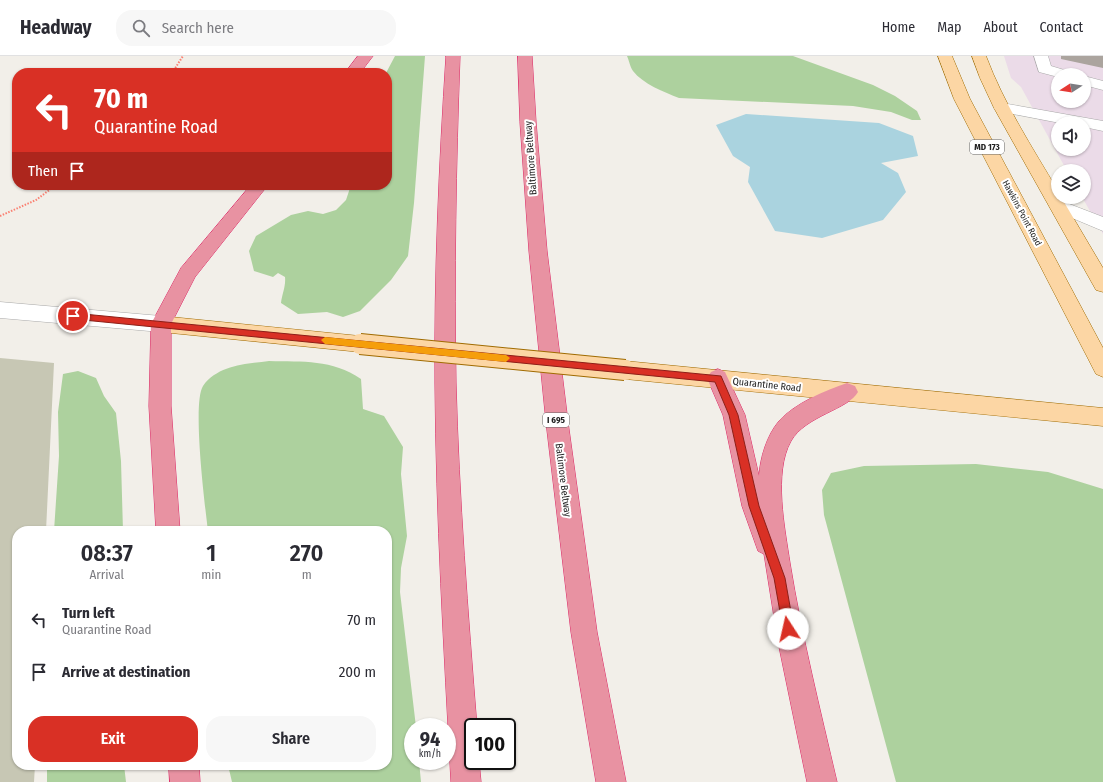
<!DOCTYPE html>
<style>
body{margin:0;font-family:"Fira Sans Condensed",sans-serif;background:#f7f7f7;color:#2b2b33;height:100vh;display:flex;flex-direction:column;font-size:15px;white-space:nowrap}
*{box-sizing:border-box;margin:0}
p{font-size:13px;color:#7c7c81}
.icon{flex:none;width:22px;height:22px;fill:none;stroke:currentColor;stroke-width:2;stroke-linecap:round;stroke-linejoin:round}
.map{position:relative;flex:1;overflow:hidden}
.drawer{position:absolute;left:12px;top:470px;width:380px;height:244px;display:flex;flex-direction:column;background:#fff;border-radius:16px;box-shadow:0 1px 3px #0004}
.drawer>*{flex:none}
.guide{position:absolute;left:12px;top:12px;width:380px;height:122px;border-radius:16px;box-shadow:0 1px 3px #0004;background:#d93025;color:#fff;overflow:hidden}
.needle{width:26px;rotate:258deg}
.buttons{position:absolute;left:1051px;top:12px;display:grid;gap:8px}
.buttons a{display:grid;place-items:center;width:40px;height:40px;border-radius:50%;background:#fff;box-shadow:0 1px 3px #0004;font-size:20px}
.speed{position:absolute;left:404px;top:662px;display:flex;gap:8px;font-size:20px;font-weight:700;text-align:center}
.speed>*{display:grid;place-content:center;width:52px;height:52px;border-radius:50%;background:#fff;box-shadow:0 1px 3px #0004;line-height:1}
.speed small{font-size:10px;font-weight:400}
.speed .limit{border:2px solid #111;border-radius:6px;background:#fff;color:#111}
.pin{position:absolute;display:grid;place-items:center;width:34px;height:34px;color:#fff;margin:-17px;border:2px solid #fff;border-radius:50%;box-shadow:0 1px 4px #0007}
.me{position:absolute;width:44px;margin:-22px;rotate:350deg;stroke-linejoin:round;filter:drop-shadow(0 0 3px #0008)}
.turn{display:flex;align-items:center;gap:14px;height:84px;padding:0 16px;font-size:18px}
.turn .icon{width:52px;height:52px;stroke-width:2.5}
.turn b{display:block;font-size:28px;line-height:34px}
.then{display:flex;align-items:center;height:38px;padding:0 16px;background:#0003;gap:8px;font-size:15px}
.eta{display:flex;justify-content:space-evenly;align-items:center;height:68px;text-align:center}
.eta b{font-size:24px;font-weight:600;line-height:28px}
.cta{display:flex;gap:8px;margin-top:auto;padding:8px 16px}
.cta a{flex:1;height:46px;border-radius:16px;background:#d93025;color:#fff;font-size:16px;font-weight:600;line-height:46px;text-align:center}
.cta a+a{background:#f7f7f7;color:#2b2b33}
ul{padding:0;list-style:none}
li{display:flex;align-items:center;gap:12px;height:52px;padding:0 16px}
li div{flex:1}
li b{display:block;font-size:15px}
li em{font-style:normal}
header{display:flex;align-items:center;gap:24px;box-sizing:border-box;height:56px;padding:0 20px;background:#fff;border-bottom:1px solid #e1e1e2}
header strong{font-size:19px}
nav{display:flex;gap:22px;margin-inline-start:auto;font-size:14px}
.search{width:280px;height:36px;background:#f7f7f7;display:flex;align-items:center;gap:10px;box-sizing:border-box;padding:0 14px;border-radius:16px;color:#7c7c81;font-size:15px}
.map>svg:first-child{display:block}
</style>
<header>
<strong>Headway</strong>
<div class="search"><svg class="icon" aria-label="search" viewBox="0 0 24 24"><circle cx="10" cy="10" r="6"/><path d="M15 15l6 6"/></svg>Search here</div>
<nav><a>Home</a><a>Map</a><a>About</a><a>Contact</a></nav>
</header>
<div class="map">
<svg width="1103" height="726" viewBox="0 0 1103 726">
<rect width="100%" height="100%" fill="#f2efe9"/>
<path fill="#ebdbe8" fill-rule="evenodd" d="M1004,0h99v178l-21,-37h2v-26h-17l-46,-84 -10,-9zM1058,19h26v26h-26zM1058,67h26v26h-26z"/>
<path fill="#c7c7b4" d="M0,302l54,5 -8,168h-29v234h18l-1,17h-34z"/>
<path fill="#add19e" d="M395,0h30l-11,147 -6,53 -17,24 -31,31 -17,6 -16,-5 -29,2 -17,-11c1,-9 5,-17 4,-26l-7,-4 -5,4 -19,-6 -5,-20 7,-15 35,-21 17,-4 15,3 13,-4 10,-10 5,-15h36l-1,-112z
M627,0h166l80,29 22,11 22,15 4,9h-9l-21,-8 -38,-6 -174,-8c-15,-6 -36,-14 -46,-27 -3,-4 -4,-11 -6,-15z
M269,305c34,1 63,-2 92,18l2,30 21,7 19,31 -2,27 6,62 -6,32 -1,24 16,135h-3v34h6l2,21h-189l-4,-17h159v-234h-179c-3,-25 -16,-128 -5,-145 15,-21 43,-22 66,-25z
M78,315l18,7 8,18 12,17 5,48 2,70h-69l5,-75 -1,-44 5,-38z
M976,408l72,8 55,17v293h-207l-72,-267 -2,-25 9,-17 33,-7z
M47,709h77l2,17h-79z"/>
<path fill="#aad3df" d="M746,58l133,9 34,13 5,20 -37,7 17,10 8,19 -23,28 -61,18 -47,-7 -27,-49 2,-15 -17,-11 -17,-31z"/>
<g fill="none" stroke-linecap="round" stroke-linejoin="round">
<defs>
<path id="minor" d="M1034,0h14l3,10 20,6 2,3h-15v2l-19,-5z
M1084,20l19,5v9l-19,-5z
M1002,47l101,18v10l-19,-4v-4h-24l-63,-12 -3,-3 3,-3z
M1059,144l44,17v14l-50,-21 -3,-4 3,-4z
M0,246l161,14 7,3 3,5 -3,5 -7,3 -161,-14z"/>
<path id="major" d="M938,0h14l18,43 133,249v29l-7,-3 -142,-275z
M972,0h14c18,48 46,91 72,135v6h3l42,71v24l-7,-2 -102,-182 -14,-30z
M161,260l199,20 7,2 3,6 -3,6 -7,2 -199,-20 -7,-3 -3,-5 3,-5z
M625,305l478,47v18l-478,-47 -7,-3 -3,-6 3,-6z"/>
<path id="highway" d="M358,0h15l-13,17h-15z
M446,0h14c-4,109 -6,218 -4,327 3,115 12,230 21,344h-4v34h6l2,21h-30c-7,-132 -15,-265 -16,-398 -1,-109 4,-219 11,-328z
M518,0h14l4,66 11,129 21,171 29,210 29,150h-30l-25,-150 -25,-210 -17,-171 -9,-129z
M251,129h17l-73,92 -24,47v82l9,125h-24l-7,-125 2,-82 30,-56z
M718,313l7,3 20,43 14,61c1,-18 8,-41 20,-55 15,-17 47,-31 68,-38l8,3 3,6c-9,17 -53,24 -67,49 -18,32 -6,88 -1,122 12,74 30,146 47,219h-30l-29,-140 -14,-88 -6,-3 -16,-45 -19,-91 -16,-37 4,-6z
M169,709h30l1,17h-30z"/>
</defs>
<use href="#minor" stroke="#a9a9a9" stroke-width="1"/>
<use href="#major" stroke="#a06b00" stroke-width="1"/>
<use href="#highway" stroke="#dc2a67" stroke-width="1"/>
<path stroke="#fa8072" stroke-width="2" stroke-dasharray="1.5 1.5" stroke-linecap="butt" d="M172,17l11,-17
M0,160l36,-16 20,-15"/>
<use href="#minor" fill="#fff" fill-rule="evenodd"/>
<use href="#major" fill="#fcd6a4" fill-rule="evenodd"/>
<use href="#highway" fill="#e892a2" fill-rule="evenodd"/>
<defs>
<path id="major-bridge" d="M360,288l265,26"/>
</defs>
<use href="#major-bridge" stroke="#a06b00" stroke-width="22" stroke-linecap="butt"/>
<use href="#major-bridge" stroke="#fcd6a4" stroke-width="20"/>
</g>
<path fill="#aba49e" d="M1061,0h42v12l-42,-9z"/>
<path fill="#d93025" stroke="#8d1f18" d="M73,257l648,63 17,39 21,91 26,72 9,51 -2,4 -4,2 -3,-2 -2,-4 -9,-51 -25,-72 -20,-91 -14,-33 -642,-63 -4,-3z"/>
<path fill="#f59e0b" d="M325,281l181,18 4,3 -4,4 -181,-18 -4,-4z"/>
<g text-anchor="middle" stroke-width="4" stroke-linejoin="round" paint-order="stroke">
<g fill="#fff" stroke="#646464" stroke-width="1">
<rect x="970" y="84" width="34" height="14" rx="3"/>
<rect x="543" y="357" width="26" height="14" rx="3"/>
</g>
<g font-size="9" font-weight="bold" fill="#222">
<text x="987" y="94">MD 173</text>
<text x="556" y="367">I 695</text>
</g>
<g font-size="9" fill="#222" stroke="#fff">
<text transform="translate(1022 157) rotate(62)" y="3">Hawkins Point Road</text>
</g>
<g font-size="10" fill="#222" stroke="#fff">
<text transform="translate(530 102) rotate(-94)" y="4">Baltimore Beltway</text>
<text transform="translate(767 328) rotate(6)" y="4">Quarantine Road</text>
<text transform="translate(564 424) rotate(83)" y="4">Baltimore Beltway</text>
</g>
</g>
</svg>
<div class="buttons">
<a><svg class="needle" viewBox="-14 -14 28 28"><path d="M0-13l5 13h-10z" fill="#e53935"/><path d="M0 13l5-13h-10z" fill="#7c7c81"/></svg></a>
<a><svg class="icon" aria-label="sound" viewBox="0 0 24 24"><path d="M4 9h4l5-4v14l-5-4H4zM17 9q2 3 0 6"/></svg></a>
<a><svg class="icon" aria-label="layers" viewBox="0 0 24 24"><path d="M12 4l9 5-9 5-9-5zM3 14l9 5 9-5"/></svg></a>
</div>
<div class="speed"><div>94<small>km/h</small></div><div class="limit">100</div></div>
<div class="pin" style="left:73px;top:260px;background:#d93025"><svg class="icon" aria-label="arrive" viewBox="0 0 24 24"><path d="M6 21V4h12l-3 4 3 4H6"/></svg></div>
<svg class="me" style="left:788px;top:573px" viewBox="-20 -20 40 40"><circle r="19" fill="#fff"/><path d="M0-13L10 11 0 6-10 11z" fill="#d93025"/></svg>
<div class="guide">
<div class="turn"><svg class="icon" aria-label="left" viewBox="0 0 24 24"><path d="M17 20v-9H6M10 6l-5 5 5 5"/></svg><div><b>70 m</b>Quarantine Road</div></div>
<div class="then">Then<svg class="icon" aria-label="arrive" viewBox="0 0 24 24"><path d="M6 21V4h12l-3 4 3 4H6"/></svg></div>
</div>
<section class="drawer">
<div class="eta">
<div><b>08:37</b><p>Arrival</p></div>
<div><b>1</b><p>min</p></div>
<div><b>270</b><p>m</p></div>
</div>
<ul>
<li><svg class="icon" aria-label="left" viewBox="0 0 24 24"><path d="M17 20v-9H6M10 6l-5 5 5 5"/></svg><div><b>Turn left</b><p>Quarantine Road</p></div><em>70 m</em></li>
<li><svg class="icon" aria-label="arrive" viewBox="0 0 24 24"><path d="M6 21V4h12l-3 4 3 4H6"/></svg><div><b>Arrive at destination</b></div><em>200 m</em></li>
</ul>
<div class="cta"><a>Exit</a><a>Share</a></div>
</section>
</div>
